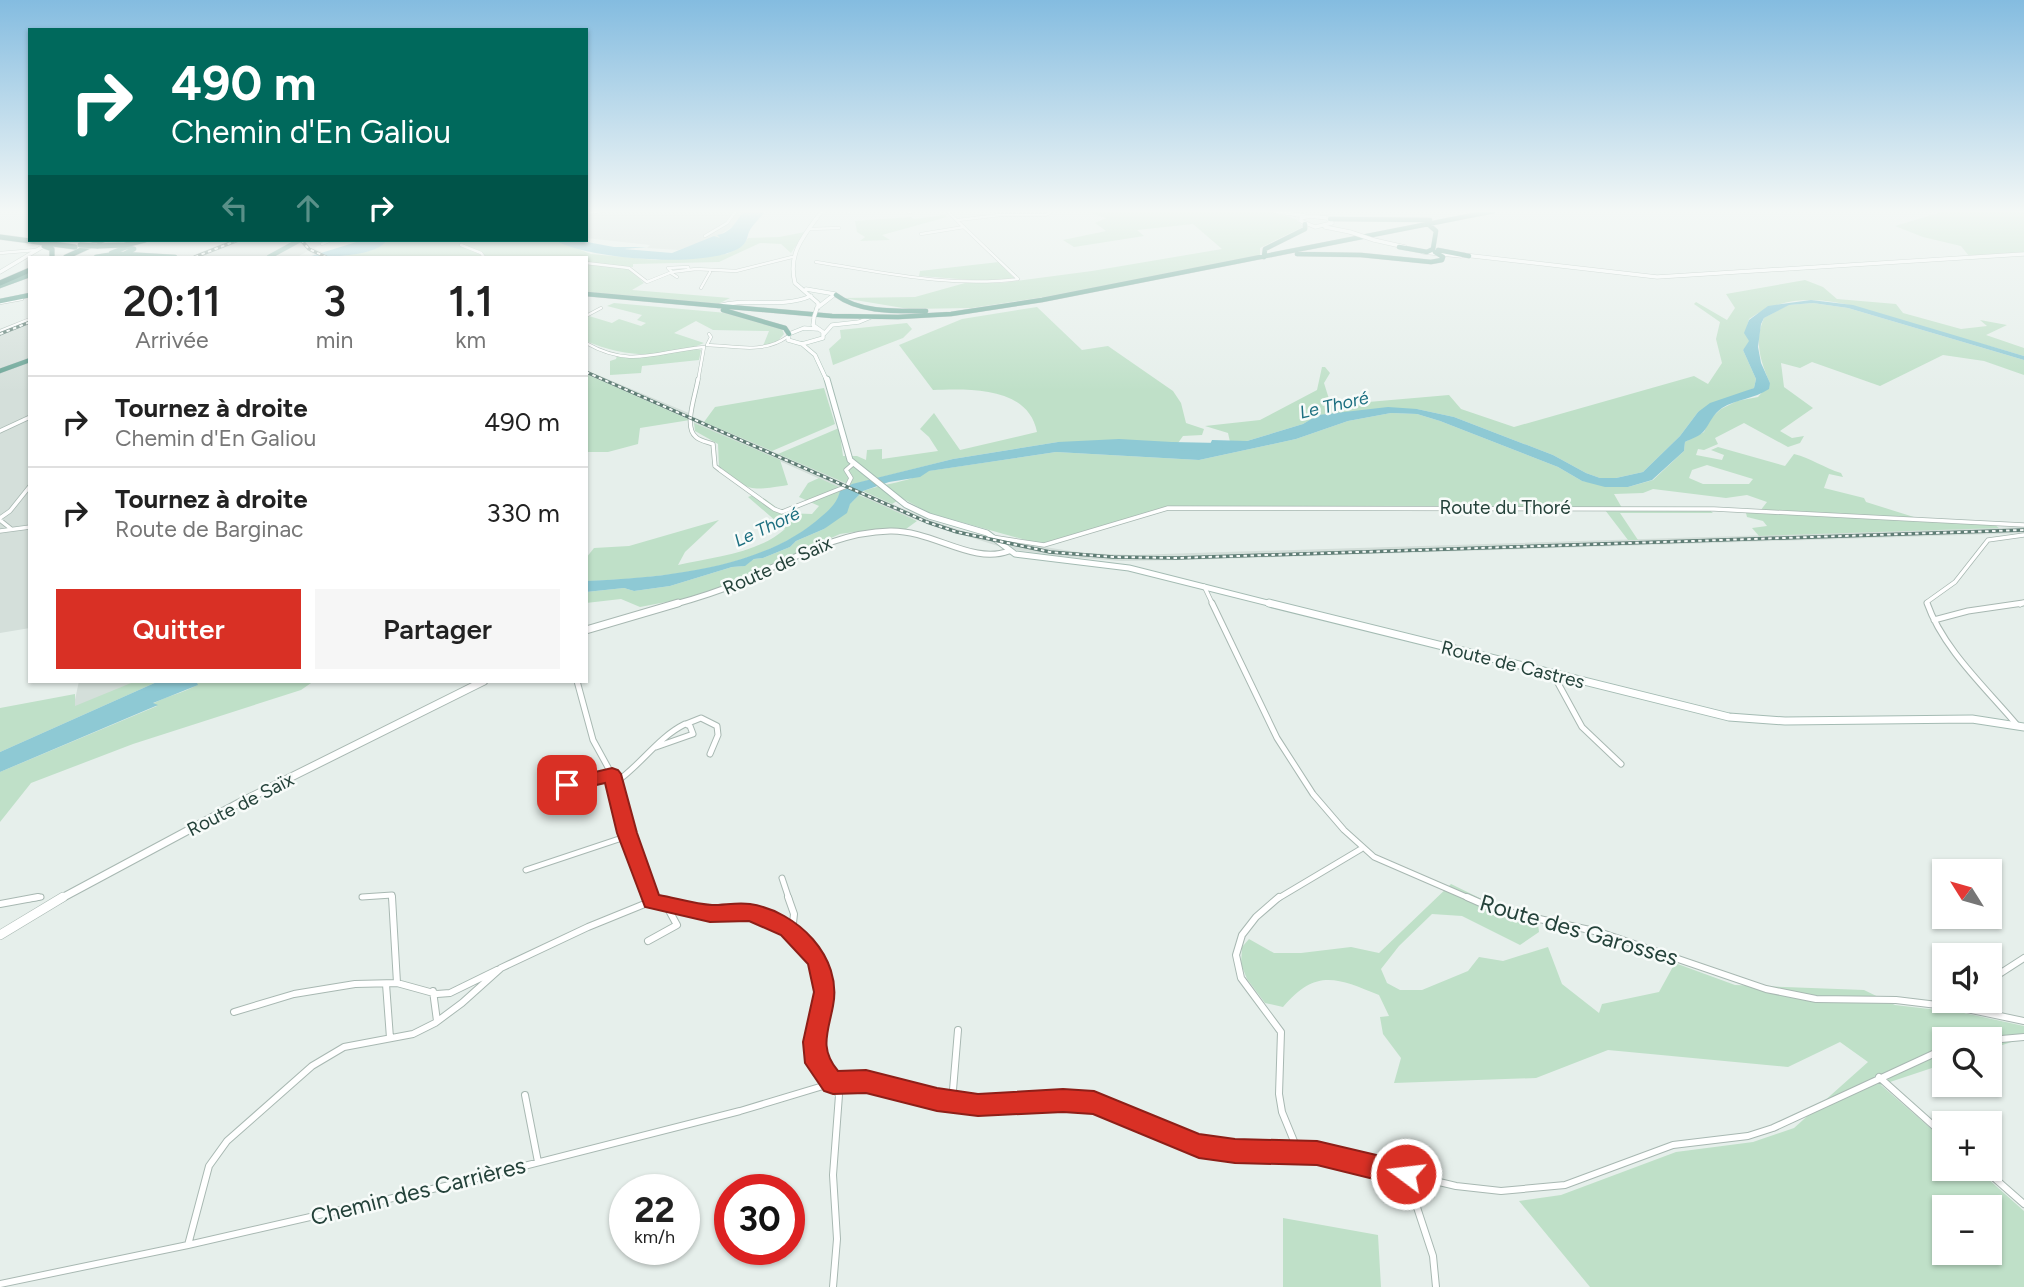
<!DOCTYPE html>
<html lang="fr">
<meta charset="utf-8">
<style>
body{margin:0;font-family:Figtree,sans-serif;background:#f6f6f6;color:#222;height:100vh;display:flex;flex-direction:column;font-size:26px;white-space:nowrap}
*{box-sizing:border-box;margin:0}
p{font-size:23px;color:#767676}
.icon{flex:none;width:38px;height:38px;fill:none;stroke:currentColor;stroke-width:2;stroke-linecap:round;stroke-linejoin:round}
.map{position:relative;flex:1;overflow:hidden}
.drawer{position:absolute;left:28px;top:256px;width:560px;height:427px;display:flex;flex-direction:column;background:#fff;border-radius:0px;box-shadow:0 2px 5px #0004}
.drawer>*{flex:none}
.top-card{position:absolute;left:28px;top:28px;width:560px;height:214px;border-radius:0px;box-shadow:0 2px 5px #0004;background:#00695c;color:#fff;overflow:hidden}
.needle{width:46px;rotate:307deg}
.fabs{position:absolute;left:1932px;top:859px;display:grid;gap:14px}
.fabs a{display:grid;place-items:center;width:70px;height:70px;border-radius:0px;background:#fff;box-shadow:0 2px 5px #0004;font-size:35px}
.speed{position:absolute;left:609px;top:1174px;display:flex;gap:14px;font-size:35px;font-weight:700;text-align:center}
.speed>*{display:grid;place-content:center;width:91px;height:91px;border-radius:50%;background:#fff;box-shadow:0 2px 5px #0004;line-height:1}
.speed small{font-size:18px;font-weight:400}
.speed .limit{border:10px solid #d22;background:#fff;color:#111}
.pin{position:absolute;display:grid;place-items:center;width:60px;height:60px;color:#fff;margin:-30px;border-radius:14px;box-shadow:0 4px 10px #0006}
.me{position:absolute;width:77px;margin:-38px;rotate:285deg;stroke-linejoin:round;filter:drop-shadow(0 0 5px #0008)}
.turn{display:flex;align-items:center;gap:24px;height:147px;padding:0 28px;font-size:32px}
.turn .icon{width:91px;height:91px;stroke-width:2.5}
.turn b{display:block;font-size:49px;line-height:60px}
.lanes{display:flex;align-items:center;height:66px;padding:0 28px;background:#0003;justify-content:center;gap:35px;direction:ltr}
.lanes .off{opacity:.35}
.eta{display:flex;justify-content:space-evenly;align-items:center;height:119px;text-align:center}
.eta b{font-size:42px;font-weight:600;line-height:49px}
.action{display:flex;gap:14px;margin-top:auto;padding:14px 28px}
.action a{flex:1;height:80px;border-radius:0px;background:#d93025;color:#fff;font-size:28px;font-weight:600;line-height:80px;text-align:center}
.action a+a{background:#f6f6f6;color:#222}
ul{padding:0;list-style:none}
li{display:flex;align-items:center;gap:21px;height:91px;padding:0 28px;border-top:2px solid #e0e0e0}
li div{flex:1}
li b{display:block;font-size:26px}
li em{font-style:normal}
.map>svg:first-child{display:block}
</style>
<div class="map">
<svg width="2024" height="1287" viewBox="0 0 2024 1287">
<rect width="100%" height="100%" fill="#e6efeb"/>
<path fill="#d4dfda" d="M601,211h142l-7,13 -18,12 3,2 -14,6 -6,-2 -22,8 -32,-2 3,-3 -64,-7v-25z
M231,240h67l1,2 31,-2 -16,8 8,4 -7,3 -7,-4 -11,6h-97l4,-2 -8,-1z
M30,320v308l-30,5v-301z
M586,370l105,44 -1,6 -104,-46z
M694,417l151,66 -7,4 -144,-64z
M869,494l60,26 65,21 4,5 -91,-29 -43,-19z
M2024,527v6l-840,27 -63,1 -53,-4 -59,-8 -8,-9 82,13 49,2z
M79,681h61l-67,28z"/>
<path fill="#bfe0c8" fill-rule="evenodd" d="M1085,211h182l29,8 7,8 -43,21v8l-215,41 -73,11 -63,1 -66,-11 72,-1 50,-14h36l91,-12 130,-22 -29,-25 -56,6 7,6 -70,11 -11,-7 43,-9 -11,-8 11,-5z
M1945,211h79v42l-55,3 -8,-10 -38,-9 -28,-11z
M945,215l2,2 -65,18 8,5 -30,1 5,-4 -8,-5 -2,-11 56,-4 3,2z
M805,232l-14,21 -10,-9 -21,-1 -41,19 -86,2v3l-47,-5v-5h-248c15,-3 41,-5 49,-17h168l36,14 65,6 71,-6 16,-9 5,-7 31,-1z
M999,262l15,16 -29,3 -66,-5 1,-5z
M586,264l38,4 8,3 12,12 -12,7 98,8 -12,6 -132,-12z
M1805,280l18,7 14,12 59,5 7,9 58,16 26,-3 -7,-6 27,5 -21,10 38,13v8c-40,-12 -80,-22 -120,-35 -53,-16 -104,-37 -155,-2l-3,11 4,11 -7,9 13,29 -2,9 -56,24 -18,24 -37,36 -27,6h-16l-14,-5 -33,-18 -99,-38 -37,-8 -98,6 -16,9 -56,17 -17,1 -2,-9 -23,-7 55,-6 57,-30 5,-23h3l5,6 -6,10 5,16 -7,7 127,-11 12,14 53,18 180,-51 14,8 14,-21 -6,-24 4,-17 -26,-18 2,-2 31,18 8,-12 -9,-14z
M614,303l113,10 55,16 2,5 -7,8 -14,4 6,-15 -56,-1 -17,-9 -22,12 30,10c-38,17 -81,14 -118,-2v-24l3,-1 23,7 7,-4 22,7 5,-3 -9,-3 5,-5 -35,-9z
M1813,303l35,5 176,52v15l-40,-14 -41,-6 -63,31 -68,-24 -12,6 -19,-5 3,24 29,21 -33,23 12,7 12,-2 -4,7 -12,4 -44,-24 -29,15 3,6 -14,6 -6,-1 -2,6 26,5 2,-5 -13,-5 7,-3 67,19 9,-12c17,4 30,14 47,19l2,4 -14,-3 -5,14 40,10 2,4 51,16 78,7 4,3 -240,8 -7,-8 15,-2 -4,-5 -16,-4 -2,-8 15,2 7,-9 -20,-7 -21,3 -73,-9 -10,4 -29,1 8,14h85l6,5h-93l18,27h-10l-23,-30 -445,-1 -113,37 -118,-33 -27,-15 -10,6 -29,-13c20,-7 50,-10 65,-20l128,-19 143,8 97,-21 52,-18 43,-8 26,1 23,7 118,46 24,14 46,6 25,-7 31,-29 1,-9 19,-10 5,-12 12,-11 16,-8 21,-4 12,-14c-10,-22 -16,-43 -6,-65l24,-13zM1707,465l46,14 -4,5h-46l-14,-6 3,-8z
M1037,307l45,43 26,-4 65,45 8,12 5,20 18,6 -2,6 -19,1 -5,7 -120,-1 -105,17 -103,26 -72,-31 61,-26 4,28h14l9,4 1,-10 15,-1v10l56,-8 -9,-14 -9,-8 14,-16 26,37 77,-18c-9,-46 -68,-43 -104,-42l-34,-45 63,-26z
M907,323l5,6 -9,9 -70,27 -4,-16 12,-11 -1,-8z
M695,349l6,1 -2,10 -57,6 -1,7 -31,2v-14l6,-2 1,-3 28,1z
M586,374l104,46 -50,8 -2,16 -30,8h-22z
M824,388l11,36 -63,27 -68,-29 11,-15z
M694,423l86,37 8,25c-38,6 -39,7 -69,-18l-1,-23 -23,-13z
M819,478l24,11c-3,4 -4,9 -7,14 -6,7 -16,16 -24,22 -60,45 -153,53 -226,56v-23l8,-10 35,-2 90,-26 -34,32 -7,13c35,-8 79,-11 107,-36l-37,-32 5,-2 12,4 19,14 28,1 7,-8 -20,-9 9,-14z
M859,495l58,26 -11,8h-30l-36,5 -113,51 -40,13 -47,9 -19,-8 -35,4v-11l38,-4 10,3 36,-5 62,-19 12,-1 10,-7 9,-1 27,-11 6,-6 28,-12z
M136,681h23l-159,71v-44l75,-14v12z
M196,681h118l-13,9 -168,54 -102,39 -31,39v-50l157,-66 -5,-2c15,-8 31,-11 45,-19z
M1451,884l45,22 41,10 2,16 -19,13 -58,-29 -30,-2 -33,32 -18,23 6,14 13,7h22l46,-19 11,-14 24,4 45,-14 14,37 37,29 3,-9 57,-12 16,-29 60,22 129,5 31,15 69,8 60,13v12l-34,11v-9h-46v24l-63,21 63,55v29h33l47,42v76h-434l-71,-86 42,-6 115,-43 77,-10 41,-14 74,-66 -28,-20 -52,25 -180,-17 -72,28 -142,5 7,-25 -18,-24 -3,-17 9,-1 -10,-21c-42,-17 -63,-27 -96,12l-18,-4 -18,-24 -6,-15 1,-17 7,-8 25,14h27l50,-6 28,6zM1944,1208h46v45h-46z
M1283,1218l95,17 3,52h-98z"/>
<path fill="#8ec9d4" d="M743,211h22c-4,7 -13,14 -16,21 -2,5 -2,10 -7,14 -29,24 -158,13 -187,-6h21l38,7h33l-23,2 48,4 42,-17 6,2 -3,-3c14,-2 20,-14 26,-24z
M363,240h24c-10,17 -60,17 -79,17z
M1811,300l42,5 171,51v4l-176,-52 -35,-5 -24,2 -25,13 -3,6 -3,23 3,16 9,20 -1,6c-15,10 -33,10 -47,19 -9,6 -12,15 -18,23 -4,5 -13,8 -19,11l-1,9 -32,29 -24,7h-23l-23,-6 -24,-14 -118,-46 -23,-7 -26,-1 -43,8 -52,18 -97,21 -143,-8 -127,19 -9,6 -31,5 -26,9 -13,13 -3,9 -23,16 -28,12 -6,6 -27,11 -9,1 -9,7 -13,1 -62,19 -36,5 -10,-3 -38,4v-11c74,-3 178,-12 236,-65 9,-8 15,-13 18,-25l12,-7 101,-25 105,-17 61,-3 53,3 19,8 9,-3 8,2 4,-9 35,1 56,-17 15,-9 70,-8 29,2 37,8 99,38 33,18 14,5h16l27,-6 37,-36 18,-24 12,-9 44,-15 2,-9 -13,-29 6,-9 -5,-8 5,-13 19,-14z
M159,681h37l2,4 -45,18 5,2 -158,67v-20z"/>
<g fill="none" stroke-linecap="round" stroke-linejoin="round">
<path stroke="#8ec9d4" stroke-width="8" d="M1172,446l47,1"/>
<defs>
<path id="minor-far3" d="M908,212l6,-1
M586,213l16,-2
M848,213l2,-2
M958,220l42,-5h46l6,-4
M809,229l30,-1
M921,234l43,-7
M705,236l22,-13 9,-12
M322,244l9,-4
M461,245l20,8 3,4
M0,253l36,-3
M816,262c66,10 135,26 202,17l-71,-68
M586,263l43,5 18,14 25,-10 24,-3 40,2 56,-14
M672,272l-4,-4 20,-1 1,3
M671,273l6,4
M701,288l9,-16
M0,303l22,-4
M586,316l15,-8
M0,331l30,-12
M586,343c46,26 70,8 118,4
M707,345c28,1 56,9 80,-8
M707,345l4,-8 -2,-3
M698,381l6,-34"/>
<path id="minor-far2" d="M698,379c-2,15 -15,48 -2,58 4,4 12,5 17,7l2,22 5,4 54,39 8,3 65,-26 4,-8 -5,-8 7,-6
M0,431l30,-14
M0,518l10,-7 20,-25
M0,520l10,8
M0,531l30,-4
M992,537l52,8 124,-37 546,1 310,16
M1204,586l9,19
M1928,605l-1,-3 28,-20 33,-42 36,-5
M2020,605l4,-3"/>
<path id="minor-far1" d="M1212,603l65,135 36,56 31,36 30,27 97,42
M1927,603c16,46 59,85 90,122
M1934,620l34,-9 55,-8
M1553,674l29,53 39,37
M577,681l16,59 23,42 11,51 24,66
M686,724l15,-6 16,8 1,9 -8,19
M616,782c25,-17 41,-44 69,-58l5,2 3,8 -37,13
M553,789l59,-15
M526,870l102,-34
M782,878l7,21
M362,897l30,-2v4
M28,899l13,-2
M1277,899l84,-50"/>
<path id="minor" d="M392,897l5,86
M651,897l1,4
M788,897l6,17 -2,18
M1279,897l-23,20 -14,18 -6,20 5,23 40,54 -2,62 3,18 16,39
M1467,897l27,12 105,23 167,57 50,10 80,1 66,8 62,13
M652,901l58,13 39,-1 19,5 20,11 29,31 8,32 -10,50 1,21 23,32 -6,80 4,64 -4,48
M0,904l38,-7
M648,941l29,-16 -11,-20
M1990,980l34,-22
M386,984l4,54
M433,991l4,30
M1962,1008l5,-7
M234,1012l60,-18 61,-10 42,-1 40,11 13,-1 47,-23
M1990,1040l34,-3
M1879,1077l65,58
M525,1095l13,67
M952,1102l6,-72
M1984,1169l40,35
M1406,1174l27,82 3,31
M188,1245l21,-79 18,-25 85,-75 32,-19 69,-13 22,-11 27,-20 39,-35 87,-41 64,-26
M0,1284l188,-39 266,-61 286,-73 93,-28 33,-2 71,18 41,6 85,-5 31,3 105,43 36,5 82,2 139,33 45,5 64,-6 108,-40 75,-9 25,-8 171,-79"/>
<path id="tertiary-far3" d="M1274,211l31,5
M1310,216l17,2 5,5 -17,4 -14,-6v-3z
M1325,227l25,5
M1374,240l31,7
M1423,252l38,4
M1464,255l193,22 367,-23
M0,272l42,-25"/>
<path id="tertiary-far2" d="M672,605c22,-6 45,-13 66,-22 50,-21 96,-51 152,-52 43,-1 82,34 119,20"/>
<path id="tertiary-far1" d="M586,630l92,-27
M60,899l179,-96 245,-122"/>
<path id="tertiary" d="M0,935l63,-38"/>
<path id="secondary-far2" d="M806,289l29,5 -18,14
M718,306c31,-9 63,3 93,-10
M818,308v-5l-23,-20c-8,-30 10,-49 27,-72
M814,318l-1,7 10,7v6l-21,6 -14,-4 1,-6 15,-6 13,1
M824,334l8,-9 27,-3 12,-5
M802,344l13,11 12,26"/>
<path id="secondary-far1" d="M827,379l23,81 56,45 23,11 58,17 28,21 114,14 147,37"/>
<path id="secondary" d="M1269,603l460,114 56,4 187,-2 52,8"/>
<path id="primary" d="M1330,219l100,1
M127,247l7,2 -10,5 -13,-1z
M1399,247l28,5 6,-3 3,-18 -8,-7
M1438,250l31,6
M124,254l51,3
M1297,254l64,1 70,7 11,-2 1,-3 -8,-5
M96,257l18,-3
M269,257l31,-17
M1264,257l1,-8 40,-20v-5
M0,286l30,-11
M586,294l246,22 66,1 53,-3 91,-14 452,-89
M836,295c24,18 61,16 90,16
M0,301l30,-6
M723,310l62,18 4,6
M0,371l30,-11"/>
<path id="trunk" d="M0,237l75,10
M44,246l8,3v8
M97,246l28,-1 20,-5
M66,257l37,-17
M0,283l30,-13"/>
</defs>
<use href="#minor-far3" stroke="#a8b8b2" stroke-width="3.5"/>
<use href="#minor-far2" stroke="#a8b8b2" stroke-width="5"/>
<use href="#minor-far1" stroke="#a8b8b2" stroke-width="7"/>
<use href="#minor" stroke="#a8b8b2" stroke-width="8"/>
<use href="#tertiary-far3" stroke="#a8b8b2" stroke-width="4.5"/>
<use href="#tertiary-far2" stroke="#a8b8b2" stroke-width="7"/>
<use href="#tertiary-far1" stroke="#a8b8b2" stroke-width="9"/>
<use href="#tertiary" stroke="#a8b8b2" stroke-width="10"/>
<use href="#secondary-far2" stroke="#a4bbb3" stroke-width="4.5"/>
<use href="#secondary-far1" stroke="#a4bbb3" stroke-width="7"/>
<use href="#secondary" stroke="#a4bbb3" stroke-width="9"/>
<use href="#primary" stroke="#c2cac8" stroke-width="5"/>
<use href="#trunk" stroke="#c2cac8" stroke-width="6"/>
<use href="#minor-far3" stroke="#fff" stroke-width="2.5"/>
<use href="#minor-far2" stroke="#fff" stroke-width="3.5"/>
<use href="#minor-far1" stroke="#fff" stroke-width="5"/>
<use href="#minor" stroke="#fff" stroke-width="6"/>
<use href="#tertiary-far3" stroke="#fff" stroke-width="3.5"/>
<use href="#tertiary-far2" stroke="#fff" stroke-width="5"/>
<use href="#tertiary-far1" stroke="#fff" stroke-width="7"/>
<use href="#tertiary" stroke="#fff" stroke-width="9"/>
<use href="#secondary-far2" stroke="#fff" stroke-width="3.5"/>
<use href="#secondary-far1" stroke="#fff" stroke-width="5"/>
<use href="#secondary" stroke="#fff" stroke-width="7"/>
<use href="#primary" stroke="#6aa596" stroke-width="4.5"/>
<use href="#trunk" stroke="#4c8a7c" stroke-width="5"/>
<defs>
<path id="rail" d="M301,240l8,9 17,8
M195,257l43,-17
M0,334l30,-12
M586,372l341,150 30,10 93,20 63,5 64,1 847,-28"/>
</defs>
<use href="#rail" stroke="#5f7d75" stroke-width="3.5"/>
<use href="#rail" stroke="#f7fbf9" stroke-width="2" stroke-dasharray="3.5" stroke-linecap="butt"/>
<defs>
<path id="tertiary-bridge" d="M1350,232l24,8"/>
<path id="secondary-bridge" d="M814,317l3,-9"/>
<path id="trunk-bridge" d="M80,245l17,1"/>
</defs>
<use href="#tertiary-bridge" stroke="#a8b8b2" stroke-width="4.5" stroke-linecap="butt"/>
<use href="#secondary-bridge" stroke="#a4bbb3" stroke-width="4.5" stroke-linecap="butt"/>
<use href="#trunk-bridge" stroke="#c2cac8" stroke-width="6" stroke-linecap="butt"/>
<use href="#tertiary-bridge" stroke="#fff" stroke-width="3.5"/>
<use href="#secondary-bridge" stroke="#fff" stroke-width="3.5"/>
<use href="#trunk-bridge" stroke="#4c8a7c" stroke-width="5"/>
</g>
<linearGradient id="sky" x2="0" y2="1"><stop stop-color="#84bce0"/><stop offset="0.54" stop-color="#f4f8f6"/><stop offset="1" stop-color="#f4f8f6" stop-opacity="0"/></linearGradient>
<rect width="2024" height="391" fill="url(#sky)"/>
<path fill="#d93025" stroke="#8d1f18" stroke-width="2" d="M612,768l6,2 3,4 16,59 22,62c17,3 36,9 53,10 13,0 26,-3 38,-1 47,7 93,53 83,102 -5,27 -14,42 5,65l28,-1 71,18 41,6 85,-5 31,2 105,43 36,5 82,2 89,21 9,4 4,8 -4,9 -9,4 -89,-22 -82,-2 -36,-5 -106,-44 -30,-2 -85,4 -41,-5 -71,-18 -33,1 -9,-3 -19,-28 -2,-21 11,-50 -6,-28 -27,-29 -32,-14 -39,1 -65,-15 -28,-74 -12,-50 -38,9 -6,-2 -3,-5 3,-5z"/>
<g text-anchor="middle" stroke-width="5" stroke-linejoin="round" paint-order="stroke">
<g font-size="18" font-style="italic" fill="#1c6f80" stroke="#f7fbf9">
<text transform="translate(1334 405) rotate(-13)" y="6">Le Thoré</text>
<text transform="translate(767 527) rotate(-25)" y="6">Le Thoré</text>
</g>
<g font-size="19" fill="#24423a" stroke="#f7fbf9">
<text x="1505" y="514">Route du Thoré</text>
<text transform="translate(777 565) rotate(-24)" y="7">Route de Saïx</text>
<text transform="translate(1513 664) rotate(14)" y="7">Route de Castres</text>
<text transform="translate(240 804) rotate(-27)" y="7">Route de Saïx</text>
</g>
<g font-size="23" fill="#24423a" stroke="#f7fbf9">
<text transform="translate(1579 930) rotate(16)" y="8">Route des Garosses</text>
<text transform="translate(418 1191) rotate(-14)" y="8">Chemin des Carrières</text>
</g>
</g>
</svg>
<div class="fabs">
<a><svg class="needle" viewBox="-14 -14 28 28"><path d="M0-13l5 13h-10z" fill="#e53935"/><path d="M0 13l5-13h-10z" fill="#767676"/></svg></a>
<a><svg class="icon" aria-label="sound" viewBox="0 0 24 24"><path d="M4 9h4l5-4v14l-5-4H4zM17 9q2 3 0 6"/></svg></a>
<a><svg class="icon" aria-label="search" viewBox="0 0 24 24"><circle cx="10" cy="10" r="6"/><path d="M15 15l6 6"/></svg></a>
<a>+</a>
<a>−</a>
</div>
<div class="speed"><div>22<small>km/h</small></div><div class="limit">30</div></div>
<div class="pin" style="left:567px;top:785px;background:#d93025"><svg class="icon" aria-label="arrive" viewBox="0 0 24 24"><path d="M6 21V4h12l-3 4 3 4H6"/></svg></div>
<svg class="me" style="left:1406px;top:1174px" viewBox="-20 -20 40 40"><circle r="17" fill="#d93025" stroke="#fff" stroke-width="3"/><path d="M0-11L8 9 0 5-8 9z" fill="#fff"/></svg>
<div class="top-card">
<div class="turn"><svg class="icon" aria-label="right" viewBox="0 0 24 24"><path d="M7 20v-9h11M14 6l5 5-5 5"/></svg><div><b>490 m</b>Chemin d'En Galiou</div></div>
<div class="lanes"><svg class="icon off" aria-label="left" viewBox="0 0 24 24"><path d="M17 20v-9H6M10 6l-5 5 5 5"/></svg><svg class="icon off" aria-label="ahead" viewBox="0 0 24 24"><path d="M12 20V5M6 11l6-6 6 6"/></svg><svg class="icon" aria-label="right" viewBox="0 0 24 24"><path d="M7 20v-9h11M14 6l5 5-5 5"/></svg></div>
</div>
<section class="drawer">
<div class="eta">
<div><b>20:11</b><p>Arrivée</p></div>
<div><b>3</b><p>min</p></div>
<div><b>1.1</b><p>km</p></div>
</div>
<ul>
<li><svg class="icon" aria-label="right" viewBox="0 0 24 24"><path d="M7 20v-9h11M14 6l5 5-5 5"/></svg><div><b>Tournez à droite</b><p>Chemin d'En Galiou</p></div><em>490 m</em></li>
<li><svg class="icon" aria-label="right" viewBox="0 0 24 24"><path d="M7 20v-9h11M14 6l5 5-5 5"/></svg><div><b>Tournez à droite</b><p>Route de Barginac</p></div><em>330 m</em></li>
</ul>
<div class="action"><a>Quitter</a><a>Partager</a></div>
</section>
</div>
